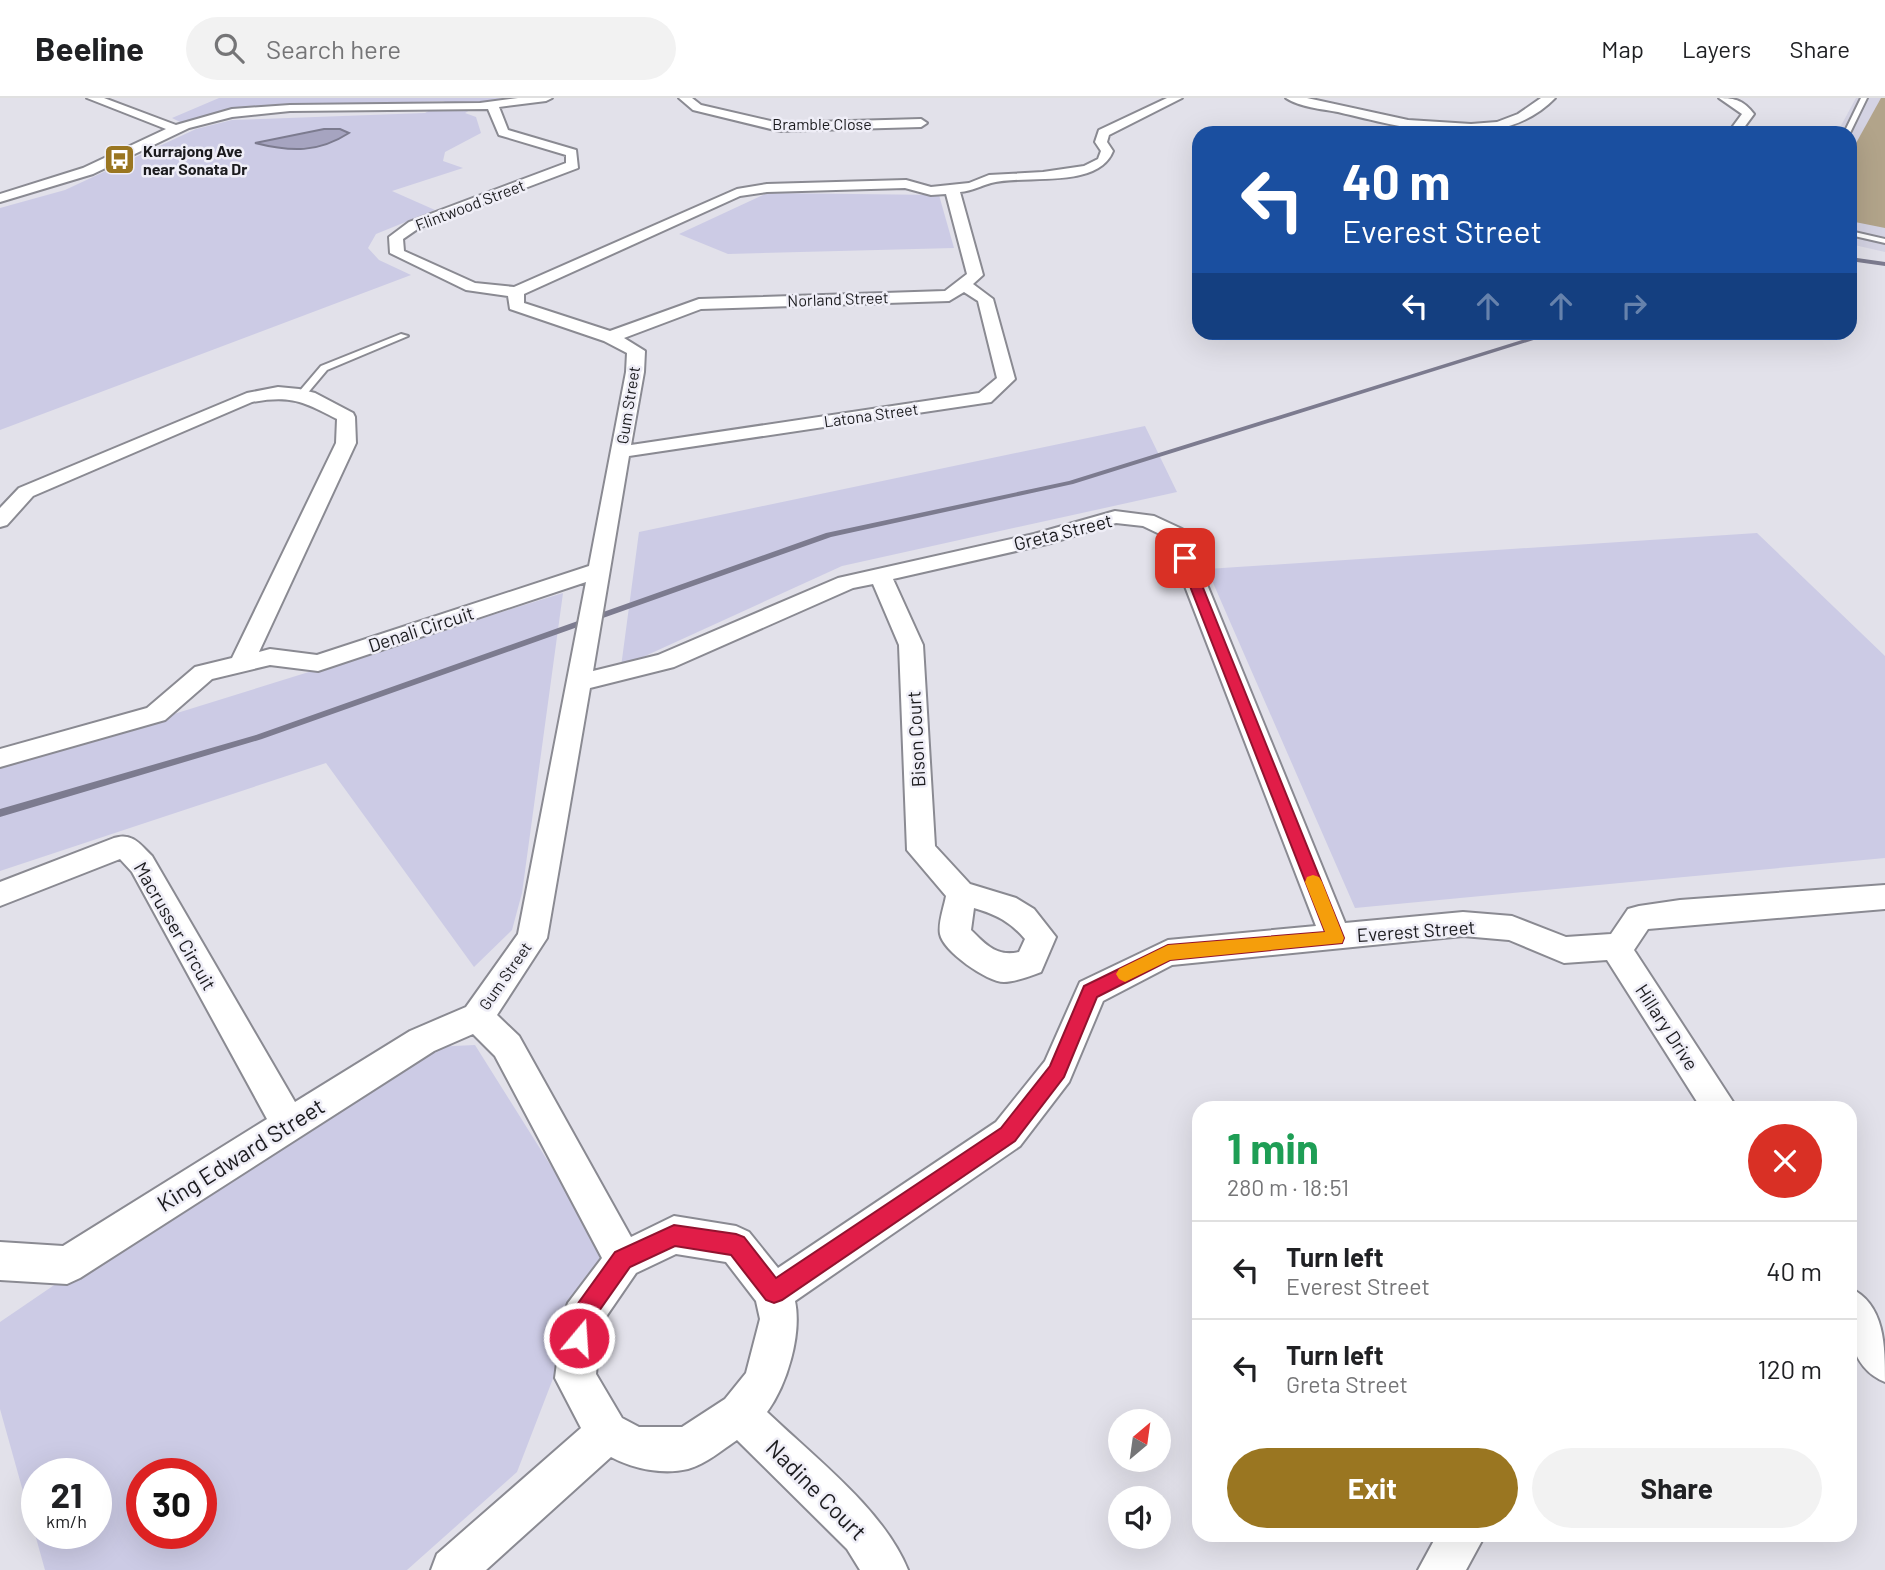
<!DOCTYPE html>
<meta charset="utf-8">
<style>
body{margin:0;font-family:Barlow,sans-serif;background:#f2f2f2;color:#202124;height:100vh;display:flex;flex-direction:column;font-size:26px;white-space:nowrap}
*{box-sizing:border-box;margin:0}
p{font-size:23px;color:#757577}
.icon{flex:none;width:38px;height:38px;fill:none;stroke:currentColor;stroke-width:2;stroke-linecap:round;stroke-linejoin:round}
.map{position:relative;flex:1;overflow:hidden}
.drawer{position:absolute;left:1192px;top:1003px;width:665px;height:441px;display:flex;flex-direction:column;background:#fff;border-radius:21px;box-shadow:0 7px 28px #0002}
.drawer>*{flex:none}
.guide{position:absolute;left:1192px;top:28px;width:665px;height:214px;border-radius:21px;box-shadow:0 7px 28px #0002;background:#1a4fa0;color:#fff;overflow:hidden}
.needle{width:46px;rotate:29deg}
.buttons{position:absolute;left:1108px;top:1311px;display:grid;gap:14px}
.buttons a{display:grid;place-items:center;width:63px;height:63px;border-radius:50%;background:#fff;box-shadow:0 7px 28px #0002;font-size:35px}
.speed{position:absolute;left:21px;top:1360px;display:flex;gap:14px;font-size:35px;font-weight:700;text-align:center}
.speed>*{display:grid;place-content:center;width:91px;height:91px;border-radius:50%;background:#fff;box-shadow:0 7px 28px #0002;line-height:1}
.speed small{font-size:18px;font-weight:400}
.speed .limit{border:10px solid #d22;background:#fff;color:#111}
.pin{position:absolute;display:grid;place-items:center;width:60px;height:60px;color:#fff;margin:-30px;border-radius:14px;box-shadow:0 4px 10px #0006}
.me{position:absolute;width:77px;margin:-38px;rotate:18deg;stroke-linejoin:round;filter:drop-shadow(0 0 5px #0008)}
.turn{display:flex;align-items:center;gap:24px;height:147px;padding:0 35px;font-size:32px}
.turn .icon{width:91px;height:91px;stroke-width:2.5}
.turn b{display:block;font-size:49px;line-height:60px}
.lanes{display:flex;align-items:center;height:66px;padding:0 35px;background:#0003;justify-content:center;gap:35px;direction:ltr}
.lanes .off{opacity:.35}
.round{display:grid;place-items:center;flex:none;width:74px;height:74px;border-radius:37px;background:#f2f2f2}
.overview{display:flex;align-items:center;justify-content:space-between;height:119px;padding:0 35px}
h1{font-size:42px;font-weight:700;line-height:52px;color:#1e9e55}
.primary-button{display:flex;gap:14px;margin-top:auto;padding:14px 35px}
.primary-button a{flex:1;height:80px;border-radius:42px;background:#9a7621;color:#fff;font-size:28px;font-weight:700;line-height:80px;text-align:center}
.primary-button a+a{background:#f2f2f2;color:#202124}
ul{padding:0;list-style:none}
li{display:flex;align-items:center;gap:21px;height:98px;padding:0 35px;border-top:2px solid #e0e0e0}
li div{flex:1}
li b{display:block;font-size:26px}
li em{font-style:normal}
header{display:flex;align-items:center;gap:42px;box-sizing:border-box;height:98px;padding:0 35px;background:#fff;border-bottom:2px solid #e0e0e0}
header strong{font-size:33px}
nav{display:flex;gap:38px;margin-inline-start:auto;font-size:24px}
.search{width:490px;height:63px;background:#f2f2f2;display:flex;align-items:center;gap:18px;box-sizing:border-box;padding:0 24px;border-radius:38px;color:#757577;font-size:26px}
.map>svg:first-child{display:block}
</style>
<header>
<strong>Beeline</strong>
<div class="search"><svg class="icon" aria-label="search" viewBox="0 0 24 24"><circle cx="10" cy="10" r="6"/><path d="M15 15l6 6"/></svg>Search here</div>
<nav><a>Map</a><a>Layers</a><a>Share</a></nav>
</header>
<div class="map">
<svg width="1885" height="1472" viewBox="0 0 1885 1472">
<rect width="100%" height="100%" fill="#e2e1ea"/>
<path fill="#d4d3e3" d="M1856,0h29v154l-35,-8v-111h-13z"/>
<path fill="#cccbe5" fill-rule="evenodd" d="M219,0h287l-20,3 -21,12 11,4 5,16 -36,19 -2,9 20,7 -71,23 43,19 -59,24 -8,14 11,12 32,15 -411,155v-222l65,-18 131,-61 36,-9 193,-7 20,-12 -166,5 -36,3 -61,14 -10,-5z
M767,95l172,2 15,53 -226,6 -49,-20z
M1145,328l32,66 -335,74 -221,101 18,-135z
M1757,435l128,123v202l-530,50 -148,-339z
M563,495l-41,300 -10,37 -38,37 -148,-204 -326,108v-103z
M475,947l128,204 -86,223 -110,98h-362l-45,-161v-87l289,-197 144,-78zM37,1376h59v59h-59zM142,1376h59v59h-59z"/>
<path fill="#a6a4c0" stroke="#7c7b8f" stroke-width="2" d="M324,31h16l9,4c-31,20 -58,19 -94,10z"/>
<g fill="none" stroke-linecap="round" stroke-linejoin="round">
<path fill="#7c7b8f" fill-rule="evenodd" d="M1850,159l35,5v4l-35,-5z
M1548,234h11l-486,152 -242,53 -569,202 -262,78v-8l256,-74 570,-202 243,-52z"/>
</g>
<path fill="#b2a48a" d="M1881,0h4v130l-35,-7v-67z"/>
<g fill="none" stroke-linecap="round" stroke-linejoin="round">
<defs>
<path id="lane" d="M1861,0h6l-17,35h-6z
M1850,133l35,8v4l-35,-8z
M401,236l7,2 -81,34 -21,25 -8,-2 23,-27z"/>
<path id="street" d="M87,0h17l72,27 56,-16 58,-4 190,-2 38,-5h34l-6,3 -47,6 9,23 68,20 2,18 -159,60 -16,11 1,12 71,32 39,4 223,-98 30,-5 139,-4 25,7 38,-4 20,-8 54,-3 41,-6 14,-7 3,-8 -6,-9 4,-12 68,-32h15l-73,37 -2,7 6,9c-15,39 -89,23 -122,32 -11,3 -19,8 -31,9l23,83 -10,9 20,15 22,80 -24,23 -362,54 -36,215 65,-16 180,-77 196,-44 81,-23 39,5 28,13 4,4 159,390 118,-11 49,4 54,21 45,-3 17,-25 11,-3 41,-6 205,-15v24l-237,20 -14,21 103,158h-36l-94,-148 -43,3 -55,-23 -46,-4 -291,29 -69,36 -34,81 -49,64 -225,155c7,33 -8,84 -28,111 47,45 117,98 141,158h-48l-13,-21 -110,-109c-15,10 -31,24 -49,29 -25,6 -54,0 -77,-12l-125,113h-55l6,-16 144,-126 -26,-50 8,-61 5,-14 34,-45 -107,-202 -22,-22 -39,17 -354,227 -13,6 -67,-4v-38l63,4 204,-127 -135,-247 -12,-13 -120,47v-24l114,-44c18,-6 26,6 38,18l143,246 115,-71 56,-24 52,-73 68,-352 -268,89 -48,-6 -58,14 -47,41 -165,47v-18l147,-41 48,-41 37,-9 104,-215 1,-24c-34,-18 -47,-24 -85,-17l-219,94 -26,29 -7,2v-19l19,-20 228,-95 31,-6 21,2 16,4 38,20 2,4 1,26 -97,209 11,-3 47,6 272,-89 37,-194 1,-19 -23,-12 -94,-32 -2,-13 -42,-6 -76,-37 -1,-16 20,-15 157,-59v-8l-67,-20 -11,-26 -198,2 -58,6 -43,11 -96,46 -93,28v-8l83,-26 83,-39zM905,90l26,7 15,-1 21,80 -22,17 -246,8 -89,32 -86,-28v-9l216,-98 27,-4zM964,194l14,9 19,77 -18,15 -348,52 13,-73 1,-21 -21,-13 77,-29 248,-8zM1116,425l27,3 23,11 150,389 -148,14 -88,42 -35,79 -49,61 -218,146 -29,-36 -13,-6 -62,-10 -43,21 -112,-201 -22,-21 50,-77 43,-250 84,-21 179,-79 20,-4 26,61 8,205 39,46c-2,11 -8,27 -6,38 3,17 47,48 64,48 11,0 26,-6 37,-10l15,-35 -22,-28 -18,-11 -46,-14 -35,-38 -12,-201 -30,-66 154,-35zM974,810c21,6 37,14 51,31l-6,13c-22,5 -33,-7 -48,-22zM676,1156l50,8 30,39 4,18 -14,54 -21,26 -43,28h-43l-17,-9 -26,-44 5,-50 35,-51z
M679,0h13l9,7 78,18 142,-4 6,4 -6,4 -142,4 -86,-21z
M1286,0h21l101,22 63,4 26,-2 21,-8 23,-16h14c-55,57 -151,30 -217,14 -16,-3 -39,-5 -52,-14z
M1719,0c17,0 25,3 35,16l-14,19h-12l14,-19z
M1850,1190c35,16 35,58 35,94 -39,-16 -37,-59 -35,-94z
M1437,1437h48l-19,35h-48z"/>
</defs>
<use href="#lane" stroke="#8a8a92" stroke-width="4"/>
<use href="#street" stroke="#8a8a92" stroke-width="4"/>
<use href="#lane" fill="#fff" fill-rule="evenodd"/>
<use href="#street" fill="#fff" fill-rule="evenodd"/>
</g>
<path fill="#e11d48" stroke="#92132f" stroke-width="2" d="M1185,457l6,3 153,380 -2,5 -172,17 -73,37 -33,80 -49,64 -233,159 -8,3 -8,-3 -35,-45 -56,-9 -45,21 -38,54 -5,24 -8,4 -7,-4 -4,-7 6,-29 41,-57 59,-27 62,9 8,3 32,41 225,-150 49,-62 34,-80 84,-41 157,-13 -146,-374z"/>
<path fill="#f59e0b" d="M1313,777l6,2 3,5 22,56 -2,5 -172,17 -39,19 -6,3 -6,-3 -3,-5 3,-5 49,-24 157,-13 -20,-50 2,-5z"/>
<defs>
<symbol id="bus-square" viewBox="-11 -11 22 22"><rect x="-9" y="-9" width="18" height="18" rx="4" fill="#9a7621" stroke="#efeef7"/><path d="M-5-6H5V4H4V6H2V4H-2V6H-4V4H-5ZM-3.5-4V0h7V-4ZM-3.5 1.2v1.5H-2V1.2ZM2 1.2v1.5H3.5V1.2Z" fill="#fff"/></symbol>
</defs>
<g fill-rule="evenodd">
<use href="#bus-square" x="102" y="44" width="35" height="35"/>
</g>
<g text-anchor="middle" stroke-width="5" stroke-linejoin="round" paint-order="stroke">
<g font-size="16" fill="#1b1b1e" stroke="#efeef7">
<text x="822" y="32">Bramble Close</text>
<text transform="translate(470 107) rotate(-21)" y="6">Flintwood Street</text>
<text transform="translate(838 201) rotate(-2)" y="6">Norland Street</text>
<text transform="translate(628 307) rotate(-81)" y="6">Gum Street</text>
<text transform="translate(871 317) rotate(-8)" y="6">Latona Street</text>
<text transform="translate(505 878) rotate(-55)" y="6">Gum Street</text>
</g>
<g font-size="16" font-weight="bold" fill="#1b1b1e" stroke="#efeef7" text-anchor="start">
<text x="143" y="59">Kurrajong Ave<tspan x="143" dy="18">near Sonata Dr</tspan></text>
</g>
<g font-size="19" fill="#1b1b1e" stroke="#efeef7">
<text transform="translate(1063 434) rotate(-14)" y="7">Greta Street</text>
<text transform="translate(421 531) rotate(-18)" y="7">Denali Circuit</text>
<text transform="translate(916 641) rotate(-93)" y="7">Bison Court</text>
<text transform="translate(175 828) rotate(60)" y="7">Macrusser Circuit</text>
<text transform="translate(1416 833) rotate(-4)" y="7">Everest Street</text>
<text transform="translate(1667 929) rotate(57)" y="7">Hillary Drive</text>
</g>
<g font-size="23" fill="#1b1b1e" stroke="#efeef7">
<text transform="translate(241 1057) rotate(-32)" y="8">King Edward Street</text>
<text transform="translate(816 1392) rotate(45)" y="8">Nadine Court</text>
</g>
</g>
</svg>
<div class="buttons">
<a><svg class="needle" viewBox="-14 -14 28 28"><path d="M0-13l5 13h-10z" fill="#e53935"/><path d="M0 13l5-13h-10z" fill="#757577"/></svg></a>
<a><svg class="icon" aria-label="sound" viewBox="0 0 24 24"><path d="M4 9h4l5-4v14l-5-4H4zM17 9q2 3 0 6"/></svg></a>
</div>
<div class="speed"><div>21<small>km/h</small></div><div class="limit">30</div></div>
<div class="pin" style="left:1185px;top:460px;background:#d93025"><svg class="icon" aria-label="arrive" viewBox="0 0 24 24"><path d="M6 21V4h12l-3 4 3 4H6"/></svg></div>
<svg class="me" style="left:579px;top:1240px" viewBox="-20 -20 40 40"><circle r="17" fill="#e11d48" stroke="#fff" stroke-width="3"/><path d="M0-11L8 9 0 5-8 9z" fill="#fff"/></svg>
<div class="guide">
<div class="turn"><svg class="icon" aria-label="left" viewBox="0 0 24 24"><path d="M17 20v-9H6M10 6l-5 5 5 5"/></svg><div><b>40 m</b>Everest Street</div></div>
<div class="lanes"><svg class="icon" aria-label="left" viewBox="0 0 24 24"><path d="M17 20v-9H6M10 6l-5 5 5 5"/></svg><svg class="icon off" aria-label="ahead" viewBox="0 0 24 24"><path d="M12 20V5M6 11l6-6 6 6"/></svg><svg class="icon off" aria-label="ahead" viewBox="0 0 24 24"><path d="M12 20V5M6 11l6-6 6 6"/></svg><svg class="icon off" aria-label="right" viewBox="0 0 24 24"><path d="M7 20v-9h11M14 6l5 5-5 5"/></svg></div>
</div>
<section class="drawer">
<div class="overview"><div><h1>1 min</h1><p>280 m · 18:51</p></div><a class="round" style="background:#d93025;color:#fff"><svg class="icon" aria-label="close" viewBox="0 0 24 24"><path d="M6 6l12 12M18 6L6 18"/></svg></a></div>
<ul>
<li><svg class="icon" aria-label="left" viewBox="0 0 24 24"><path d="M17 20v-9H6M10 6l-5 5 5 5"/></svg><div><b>Turn left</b><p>Everest Street</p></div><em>40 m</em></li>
<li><svg class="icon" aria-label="left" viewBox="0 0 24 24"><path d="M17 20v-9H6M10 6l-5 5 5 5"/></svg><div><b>Turn left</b><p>Greta Street</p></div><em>120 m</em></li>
</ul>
<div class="primary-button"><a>Exit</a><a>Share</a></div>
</section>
</div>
